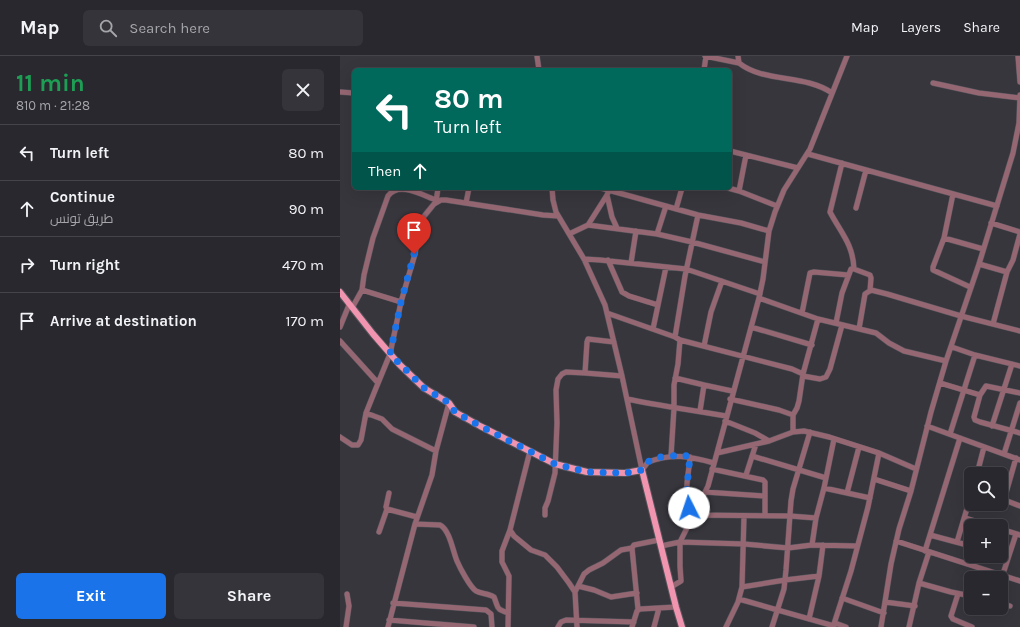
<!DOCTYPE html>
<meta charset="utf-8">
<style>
body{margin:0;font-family:Karla,Cairo,sans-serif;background:#35343a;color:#f1f3f6;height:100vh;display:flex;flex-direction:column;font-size:15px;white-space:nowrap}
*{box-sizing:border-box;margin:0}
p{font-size:13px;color:#a5a6aa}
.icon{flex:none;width:22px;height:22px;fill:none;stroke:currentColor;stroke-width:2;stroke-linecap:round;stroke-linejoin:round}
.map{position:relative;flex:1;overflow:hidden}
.side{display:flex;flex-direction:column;background:#29282e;width:340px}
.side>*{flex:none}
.top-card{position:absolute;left:12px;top:12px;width:380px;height:122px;border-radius:6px;box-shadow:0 4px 16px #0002,0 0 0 1px #45444a;background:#00695c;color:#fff;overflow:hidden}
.controls{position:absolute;left:624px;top:411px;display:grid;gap:8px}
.controls a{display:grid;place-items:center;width:44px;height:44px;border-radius:6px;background:#29282e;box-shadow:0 4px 16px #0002,0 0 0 1px #45444a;font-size:20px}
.pin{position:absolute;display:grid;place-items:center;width:34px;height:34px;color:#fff;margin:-41px -17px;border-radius:50% 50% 50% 0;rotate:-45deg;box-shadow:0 0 4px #0007}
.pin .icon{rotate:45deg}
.me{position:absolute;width:44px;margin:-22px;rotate:356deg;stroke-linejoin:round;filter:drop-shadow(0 0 3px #0008)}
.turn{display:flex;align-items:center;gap:14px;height:84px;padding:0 16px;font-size:18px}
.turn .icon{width:52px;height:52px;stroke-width:2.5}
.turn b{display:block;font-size:28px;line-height:34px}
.then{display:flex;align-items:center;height:38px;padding:0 16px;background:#0003;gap:8px;font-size:15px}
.round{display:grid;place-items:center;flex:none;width:42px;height:42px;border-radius:6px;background:#35343a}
.summary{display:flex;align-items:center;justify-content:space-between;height:68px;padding:0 16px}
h1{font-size:24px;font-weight:700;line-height:30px;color:#1e9e55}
.button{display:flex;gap:8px;margin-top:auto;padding:8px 16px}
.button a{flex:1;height:46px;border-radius:6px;background:#1a73e8;color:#fff;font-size:16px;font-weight:700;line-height:46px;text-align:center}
.button a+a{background:#35343a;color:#f1f3f6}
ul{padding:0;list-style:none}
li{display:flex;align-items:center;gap:12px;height:56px;padding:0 16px;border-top:1px solid #45444a}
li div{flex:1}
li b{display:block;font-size:15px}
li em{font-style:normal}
header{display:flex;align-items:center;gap:24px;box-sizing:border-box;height:56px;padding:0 20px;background:#29282e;border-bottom:1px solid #45444a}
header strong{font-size:19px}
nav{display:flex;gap:22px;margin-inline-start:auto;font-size:14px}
.search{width:280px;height:36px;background:#35343a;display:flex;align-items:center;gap:10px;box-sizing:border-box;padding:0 14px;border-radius:6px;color:#a5a6aa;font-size:15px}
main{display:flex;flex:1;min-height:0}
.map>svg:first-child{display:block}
</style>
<header>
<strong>Map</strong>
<div class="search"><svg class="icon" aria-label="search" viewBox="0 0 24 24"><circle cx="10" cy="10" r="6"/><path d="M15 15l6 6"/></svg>Search here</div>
<nav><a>Map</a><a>Layers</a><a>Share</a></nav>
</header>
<main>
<section class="side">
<div class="summary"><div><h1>11 min</h1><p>810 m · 21:28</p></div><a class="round"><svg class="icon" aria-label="close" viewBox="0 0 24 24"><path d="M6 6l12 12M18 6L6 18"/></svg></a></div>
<ul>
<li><svg class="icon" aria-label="left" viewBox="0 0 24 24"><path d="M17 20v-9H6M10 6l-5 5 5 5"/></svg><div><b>Turn left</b></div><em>80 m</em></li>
<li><svg class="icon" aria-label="ahead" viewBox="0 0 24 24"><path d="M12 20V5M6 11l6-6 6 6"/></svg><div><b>Continue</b><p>طريق تونس</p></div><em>90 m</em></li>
<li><svg class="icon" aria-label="right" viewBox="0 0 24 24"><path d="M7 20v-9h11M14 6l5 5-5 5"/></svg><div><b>Turn right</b></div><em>470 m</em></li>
<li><svg class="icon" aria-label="arrive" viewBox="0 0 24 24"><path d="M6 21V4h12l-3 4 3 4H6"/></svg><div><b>Arrive at destination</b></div><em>170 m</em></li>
</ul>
<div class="button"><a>Exit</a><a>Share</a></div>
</section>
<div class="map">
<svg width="680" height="571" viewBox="0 0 680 571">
<rect width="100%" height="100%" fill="#37363d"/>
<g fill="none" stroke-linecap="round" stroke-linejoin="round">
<defs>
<path id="minor" d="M197,0l2,14
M365,0l34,7 -1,-7
M678,0l2,26
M399,7c25,20 66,11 93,30
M364,14l2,-14
M593,27l46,10 41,5
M0,36l14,1
M390,95l68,17
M468,98l189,52
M502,107l-12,49c11,21 23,32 24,57
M212,132l1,12 3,12 28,47 21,46 17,71 20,94
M261,132l97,27 43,8 28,8
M388,132l11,3 38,15
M399,135l7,-36
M613,138l-9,44 -11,29v3l37,17
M267,139l5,22 5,11
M96,146l2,-14
M126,147l3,-15
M516,152l10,-38
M336,153l6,-21
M358,159l-13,61 -10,61 5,3 112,29 11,5
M651,167l29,9
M248,169l69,9 35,8 73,20
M229,178l19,-9 19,-30 3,-7
M317,178l9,-28
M604,182l39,11
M244,203l16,1 86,9 74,25
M268,204l14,32 7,4 29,9
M291,207l5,-32
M639,208l28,8
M22,234l39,12
M419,242l59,21 58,14 13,10 15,8 42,10
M12,252l10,-18 2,-15 9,-37 15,-42c11,-15 34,-1 48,4
M267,257l68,24
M462,257l8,-40 4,-1 34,3
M496,267l6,-30 9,-24h3l16,6 1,3 -1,13
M653,268l14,-52 6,-12 7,-26
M0,271l9,-22
M411,271l61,18
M313,273l13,-62
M519,273l6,-35 6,-4 16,4 74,22 59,15
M0,285l38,42
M364,290l7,-34 11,-31
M612,291l23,8 45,11
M245,317l37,3
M463,320l17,3 6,-2 4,-8 12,-44
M335,322l29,7
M600,327l40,12
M680,337l-34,-7 -6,9 -6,22 1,3 5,2 40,11
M287,343c33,7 66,11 99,17
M390,343l49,11 14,5
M360,355l4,-26 28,6
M26,357l16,6 10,10 44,22
M385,365l30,12 14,8
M587,370l93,34
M652,370l20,-62
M453,376v-17l4,-7 2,-7 4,-27 15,-55
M610,378l25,-79
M0,381l12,8h6l3,-5 5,-27 8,-20 16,-39 11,-52 14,-48 6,-34 13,-16 7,-4h5l97,15 15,1
M190,395l-20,79 4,6 17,14 14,5 12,12 12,16 6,9 2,35
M377,397l52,-12 24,-9 11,-1 25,6 50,16 37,16
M664,398l16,-51
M331,400l3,-48v-23l4,-21 2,-24
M412,400l74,22
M350,401c-1,18 -9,42 4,57
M372,413l51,11 2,2v34
M302,414l6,-8c24,-9 41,-6 66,1
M637,418l7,-27
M406,419l10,-31
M534,423l37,12
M484,432l46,10
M365,436l60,4
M49,437l-3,14 1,2 30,8
M507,437l12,-46
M662,443l18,7
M664,444l12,-42
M205,459v-7l3,-7 7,-28 2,-50 -1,-33 2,-11 4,-5 4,-2 19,1 2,-31 1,-3 26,3
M353,459l97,1 26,2 -4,27
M476,462l8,-30 10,-49
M625,462l26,8
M75,468l25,1c10,5 13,27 17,36 3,7 13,26 19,30 5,3 12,2 18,6 5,12 1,11 14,16
M661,473l19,6
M39,476l8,-23
M590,479l41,11
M556,485l124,40
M617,486l14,-47
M321,490l19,-4 28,-56 51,-188 4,-19 6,-48 6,-19 9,-22 26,-41 37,-93
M585,495l35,-113
M661,524l15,-46
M579,527l32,9 20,4
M238,530l16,4 17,7 26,-4
M331,531l10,-6 -1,-15v-24l64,2 44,4 24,-3 45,1
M402,531l43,-7 34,-4
M235,536l9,-18 5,-4 14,-7 18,-13 11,-2
M618,538l-7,22 2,3 19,8
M502,542l42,15
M399,543l95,27
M545,546l30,4
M53,547l93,7 5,4 1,13
M661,547l9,3
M298,553l-6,-61 2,-3 25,-5
M469,563l10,-43 4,-31
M49,564l85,7
M495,567l11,4
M6,571l3,-21 -2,-12
M48,571l27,-103 17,-49 4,-24 13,-48
M168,571l1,-51 -7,-14v-11l8,-21
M218,571l3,-5 5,-2 68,2
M292,571l5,-16 3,-2 36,-2
M314,571l5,-19
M386,571l12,-25 4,-15 2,-71
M432,571l12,-38 2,-19 5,-69 2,-12 17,-57
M493,571l18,-56 17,-64 11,-54
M541,571l10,-63 8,-35 12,-38 20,-79 15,-51 33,-97 34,-111 6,-30 1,-28
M569,571l10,-44 10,-31"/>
<path id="major" d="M0,236l33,42 26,30 25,24 25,15 6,9 25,14 75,38 32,8 38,1 17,-3 34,137 6,20"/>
</defs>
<use href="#minor" stroke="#55545b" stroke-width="6"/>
<use href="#major" stroke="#55545b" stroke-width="8"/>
<use href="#minor" stroke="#956773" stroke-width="5"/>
<use href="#major" stroke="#f194af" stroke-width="6"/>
</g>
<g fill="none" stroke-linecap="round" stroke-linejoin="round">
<path stroke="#1a73e8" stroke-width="7" stroke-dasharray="0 12.6" d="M74,198l-13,48 -11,52 34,34 25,15 6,9 25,14 75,38 32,8 38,1 17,-3c2,-2 4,-6 6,-8 9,-7 32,-7 42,-6l-4,41 3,11"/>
</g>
</svg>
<div class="controls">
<a><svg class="icon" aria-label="search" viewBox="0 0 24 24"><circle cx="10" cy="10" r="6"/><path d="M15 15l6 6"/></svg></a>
<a>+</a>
<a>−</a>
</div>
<div class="pin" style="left:74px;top:198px;background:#d93025"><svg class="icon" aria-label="arrive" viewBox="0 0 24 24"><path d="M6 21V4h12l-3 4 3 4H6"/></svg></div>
<svg class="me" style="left:349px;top:452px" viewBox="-20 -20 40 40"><circle r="19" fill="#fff"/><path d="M0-13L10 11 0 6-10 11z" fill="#1a73e8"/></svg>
<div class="top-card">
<div class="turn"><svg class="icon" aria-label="left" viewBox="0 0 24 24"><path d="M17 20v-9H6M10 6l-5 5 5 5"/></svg><div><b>80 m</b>Turn left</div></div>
<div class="then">Then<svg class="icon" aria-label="ahead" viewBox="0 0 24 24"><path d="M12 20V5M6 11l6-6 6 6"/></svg></div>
</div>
</div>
</main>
